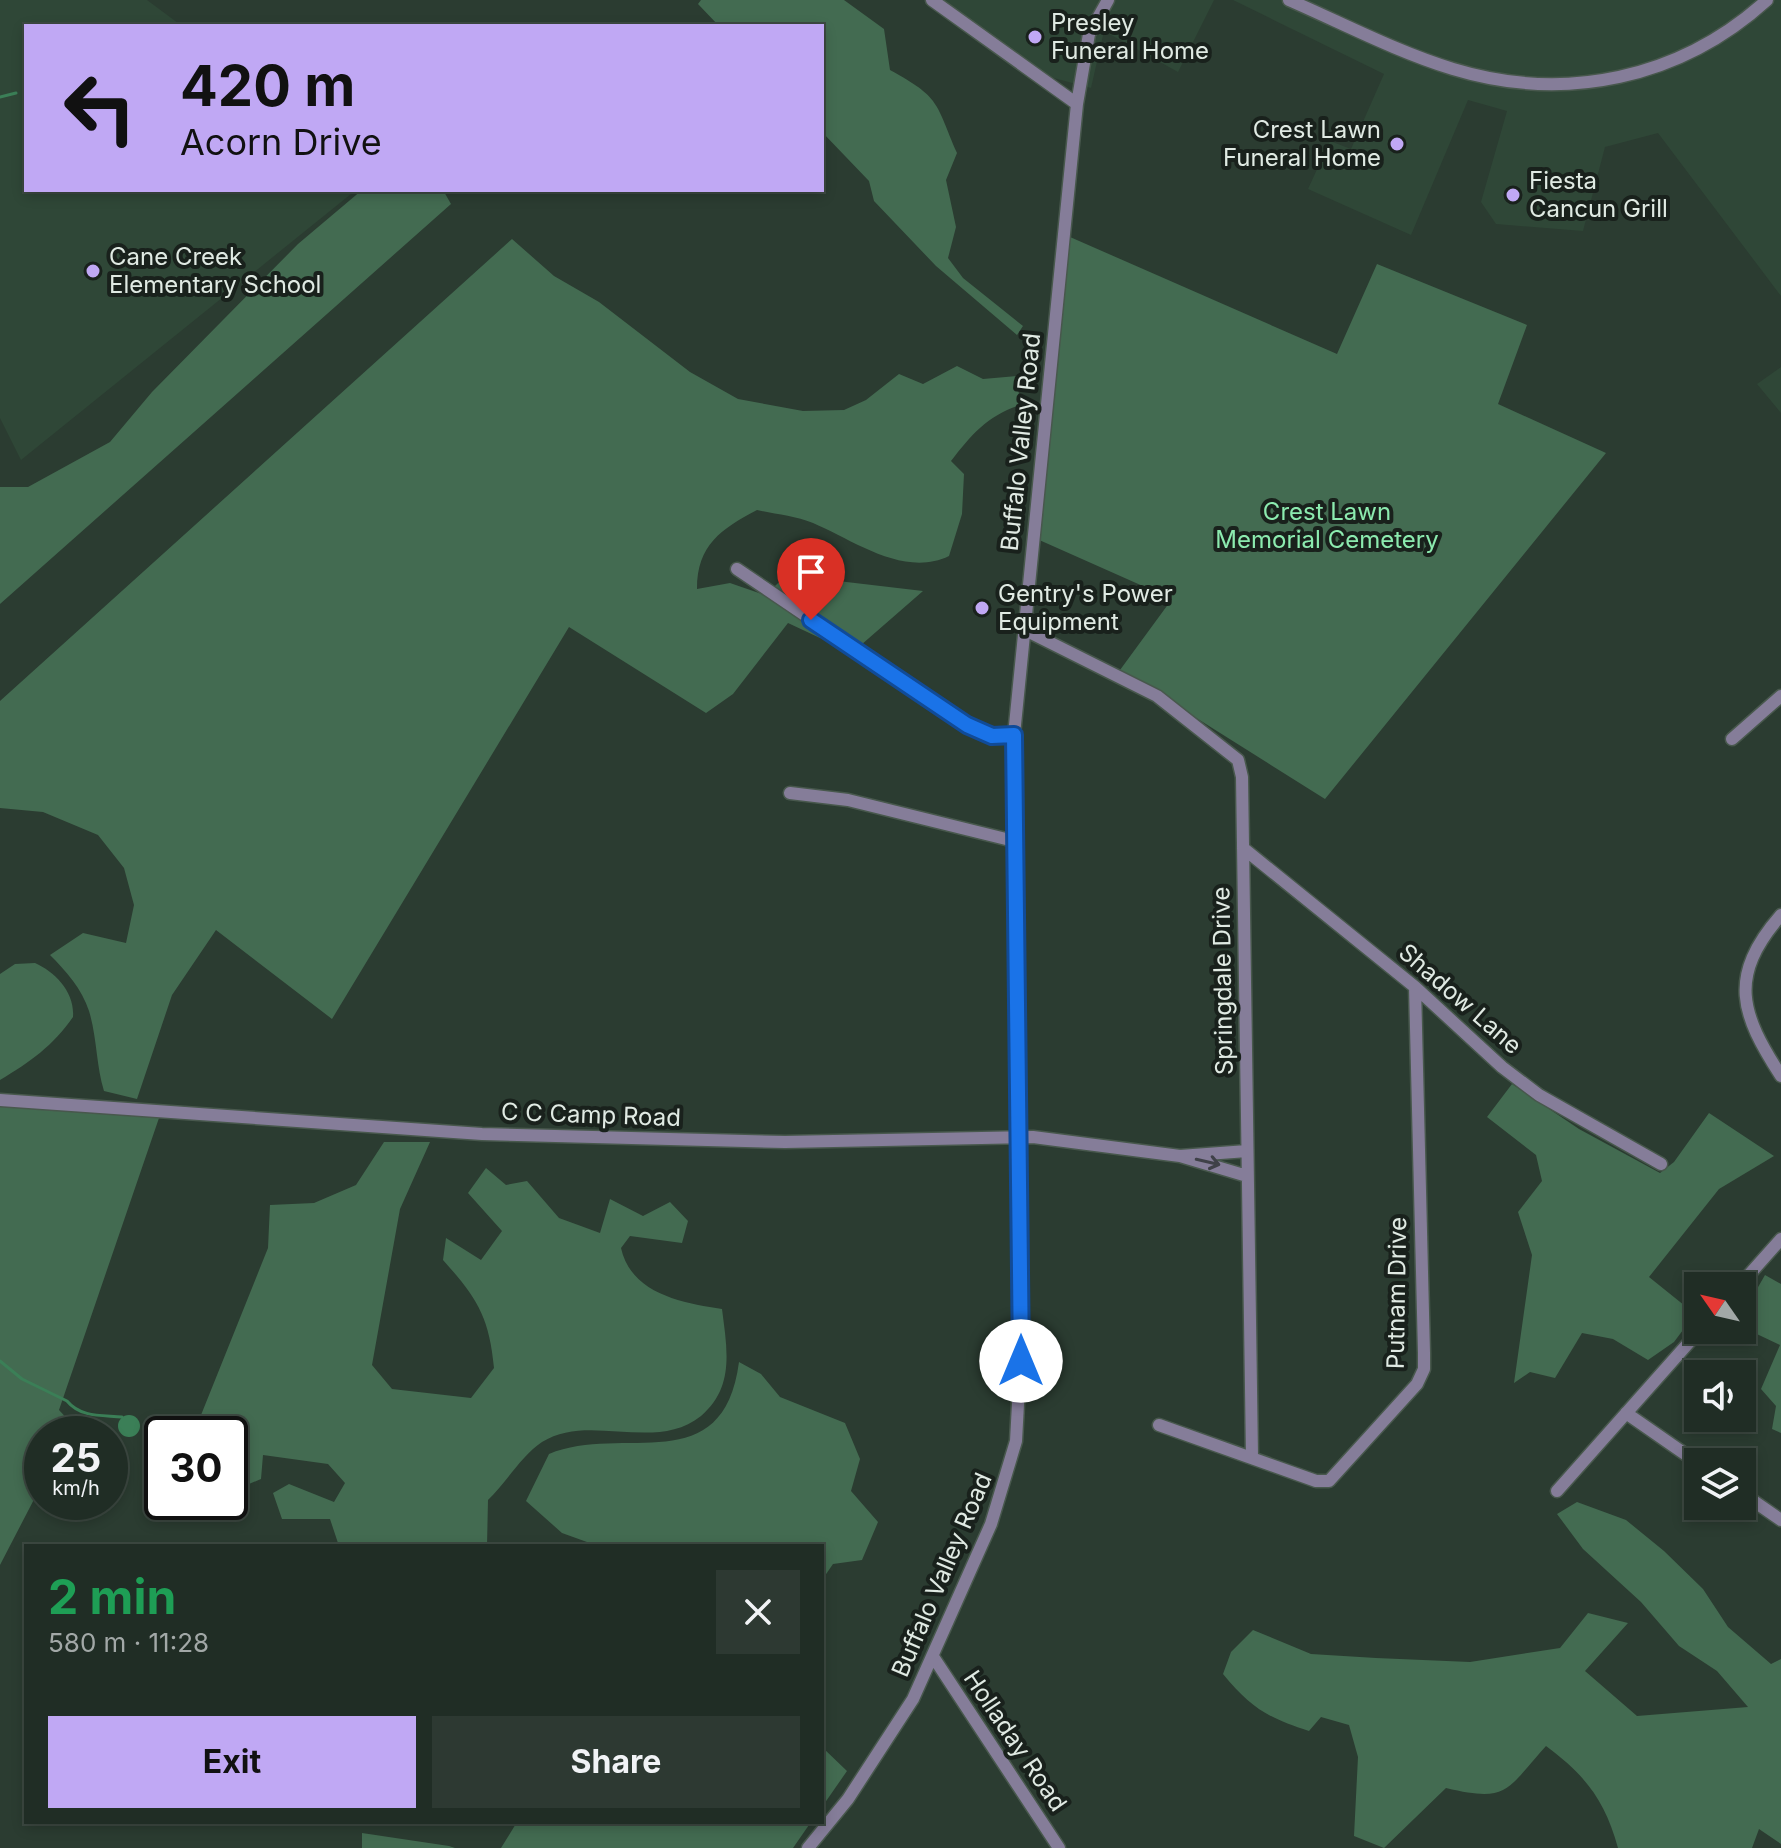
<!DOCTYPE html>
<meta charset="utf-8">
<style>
body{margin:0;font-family:Inter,sans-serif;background:#2d3932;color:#f1f3f6;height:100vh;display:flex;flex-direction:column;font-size:30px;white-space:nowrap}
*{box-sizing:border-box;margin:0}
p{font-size:26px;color:#a2a8a7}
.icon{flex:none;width:44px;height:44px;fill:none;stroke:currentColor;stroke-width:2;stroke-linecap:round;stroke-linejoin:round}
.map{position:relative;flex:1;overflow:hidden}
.side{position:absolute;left:24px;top:1544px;width:800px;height:280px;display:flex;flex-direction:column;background:#202d25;border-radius:0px;box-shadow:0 4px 12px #0003,0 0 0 2px #3d4942}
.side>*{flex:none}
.banner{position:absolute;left:24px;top:24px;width:800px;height:168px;border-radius:0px;box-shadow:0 4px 12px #0003,0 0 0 2px #3d4942;background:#c0a8f4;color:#111;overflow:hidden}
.needle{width:52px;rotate:304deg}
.controls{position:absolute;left:1684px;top:1272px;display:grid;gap:16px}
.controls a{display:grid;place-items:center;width:72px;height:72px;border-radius:0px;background:#202d25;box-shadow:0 4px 12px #0003,0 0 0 2px #3d4942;font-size:40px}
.speed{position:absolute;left:24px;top:1416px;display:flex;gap:16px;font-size:40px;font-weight:700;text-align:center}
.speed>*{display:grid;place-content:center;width:104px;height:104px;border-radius:50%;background:#202d25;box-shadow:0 4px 12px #0003,0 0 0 2px #3d4942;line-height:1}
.speed small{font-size:20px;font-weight:400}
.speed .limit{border:4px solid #111;border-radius:12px;background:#fff;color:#111}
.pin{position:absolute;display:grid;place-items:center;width:68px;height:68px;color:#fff;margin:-82px -34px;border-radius:50% 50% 50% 0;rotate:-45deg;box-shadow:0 0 8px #0007}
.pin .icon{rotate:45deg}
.me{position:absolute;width:88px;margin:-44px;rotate:0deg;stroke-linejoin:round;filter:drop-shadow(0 0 6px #0008)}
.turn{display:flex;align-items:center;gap:28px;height:168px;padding:0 24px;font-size:36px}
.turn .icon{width:104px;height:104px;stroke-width:2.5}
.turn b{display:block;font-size:56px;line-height:68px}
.round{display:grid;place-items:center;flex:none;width:84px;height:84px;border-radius:0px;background:#2d3932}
.summary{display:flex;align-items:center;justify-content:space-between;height:136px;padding:0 24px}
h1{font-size:48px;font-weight:700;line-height:60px;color:#1e9e55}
.action{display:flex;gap:16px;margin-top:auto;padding:16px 24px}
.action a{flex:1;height:92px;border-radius:0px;background:#c0a8f4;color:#111;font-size:32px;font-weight:700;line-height:92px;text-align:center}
.action a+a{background:#2d3932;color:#f1f3f6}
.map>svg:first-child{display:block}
</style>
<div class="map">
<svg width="1781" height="1848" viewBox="0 0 1781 1848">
<rect width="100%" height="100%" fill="#2b3c31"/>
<path fill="#2f4737" d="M0,0h147l35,26h-156v164h330l-335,270 -21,-42z
M944,0h270l-36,72 -74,-41 -13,57 -41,-11z
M1233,0h548v296l-123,-163 -53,14 -22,84 -87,-7 -15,-22 26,-91 -39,-11 -57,135 -103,-46 22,-48 21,8 33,-75z
M1781,367v46l-24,-29z"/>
<path fill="#436b51" d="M701,0h143l40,29 6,41c51,28 45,32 67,83l-11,27 10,47 -8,31 15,20 60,48 -6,9 -81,-69 -62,-65 -5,-20 -47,-49v-106h-103l-21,-22z
M362,190h81l8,14 -451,400v-117h28l82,-45 42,-50 146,-148z
M1070,237l267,117 40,-90 150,61 -29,79 108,49 -281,346 -205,-129 52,-71 -135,-60z
M512,239l42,37 45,26 91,70 48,27 65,12 41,-1 22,-10 33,-26 24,10 34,-18 26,13 34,-3 3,29c-32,10 -49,30 -69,56l13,13 -2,40 -13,42c-45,22 -96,-16 -136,-33 -18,-7 -38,-9 -56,-13 -36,19 -60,35 -60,79l33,-6 35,12 22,-20 136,16 -62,54 -41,-7 -32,-15 -55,71 -27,19 -137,-86 -237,392 -116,-89 -44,65 -35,104 -33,-8c-8,-26 -7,-54 -15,-80 -7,-22 -23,-40 -39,-56l33,-22 43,10 8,-38 -10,-37 -26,-33 -55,-23 -43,-4v-107z
M35,963c20,9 40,29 38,54 -20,29 -43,45 -73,63v-106l15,-10z
M1512,1084l67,45 81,44 14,-11 35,-49 65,43 -55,33 -70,88 46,37 -21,28 -26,18 -35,-21 -31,-6 -27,45 -25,-6 -16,11 18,-128 -14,-43 24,-31 -6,-26 -49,-38z
M0,1105l159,13 -100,292 14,15 -5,9h-26v50l-42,81z
M384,1142h46l-30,67 -28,156 20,24 79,9 23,-30c-5,-52 -17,-70 -51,-108l3,-22 35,22 21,-29 -34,-38 18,-25 20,17 21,-4 32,37 41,15 10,-34 33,17 27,-14 18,19 -6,22 -52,-7 -9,12c10,46 62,55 101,61 5,40 13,78 -21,107 -46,37 -112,-4 -159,26 -21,14 -36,41 -54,58l-1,46h-148l-9,-27h-48l-9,-26 16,-9 45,18 11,-19 -17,-19 -65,-9 -2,24 -31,13v-58h-33v-9l71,-177 2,-43 44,-2 42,-18z
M1765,1275l16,9v149l-9,-4 4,-23 -15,-17 19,-44 -38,-18v-12z
M739,1362l22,12 19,23 65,26 15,36 -9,32 27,31 -16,38 -29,4 -11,16v-34h-224l-36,-13 -36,-32 23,-47c74,-31 174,28 190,-92z
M1577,1502l49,18 38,31 39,38 25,38 43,37 10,-5v185l-22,-15 -7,19h-134c-13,-48 -33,-73 -72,-102 -40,44 -37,57 -100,42l-62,60 -30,-12 4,-79 -9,-32 -28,-8 -12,14c-41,-13 -58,-23 -86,-57l8,-22 22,-22 58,24 65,4 94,4 90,-14 28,-35 40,10 -43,48 52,45 111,-9 -31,-36 -38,-25 -38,-44 -58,-53 -26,-35z
M822,1747l25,24 -25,36z
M517,1822h294l-18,26h-292z
M362,1833l87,13 6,2h-93z"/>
<path fill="#3b7f57" d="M118 1426a11 11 0 1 1 22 0a11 11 0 1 1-22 0Z"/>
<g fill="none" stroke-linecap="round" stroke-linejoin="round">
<path stroke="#3b7f57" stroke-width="3" d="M0,97l16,-4
M0,1361l22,18 45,22c14,17 36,14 55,16"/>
<defs>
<path id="minor" d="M932,0l145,104
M1289,0c53,23 108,52 164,69 112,34 227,10 314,-69
M737,569l230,156 25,11 22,-1
M1023,629l134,67 81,64 4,17 10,679
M1732,739l49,-43
M790,793l58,7 166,41
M1243,848l172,139 87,80 37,28 122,69
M1781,915c-54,62 -40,99 0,161
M0,1100l482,34 303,8 248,-5 147,19
M1247,1151l-67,5 67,20
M1739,1286l42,-47
M1626,1413l72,50
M1159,1425l157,56h13l88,-97 7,-15v-16l-9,-366
M1557,1491l143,-161
M1742,1493l39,27
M934,1658l125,190
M808,1848l40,-49 65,-100 78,-175 25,-83 6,-111 -8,-595 63,-631 12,-70 19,-34"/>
</defs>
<use href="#minor" stroke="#48584d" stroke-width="15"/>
<use href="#minor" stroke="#857d99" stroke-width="12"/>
</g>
<defs><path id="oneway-shaft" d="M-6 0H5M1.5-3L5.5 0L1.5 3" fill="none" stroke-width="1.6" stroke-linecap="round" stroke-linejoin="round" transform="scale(2)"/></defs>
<use stroke="#3f4148" href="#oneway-shaft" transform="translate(1208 1162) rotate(13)"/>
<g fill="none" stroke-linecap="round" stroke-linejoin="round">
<defs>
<path id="route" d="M811,620l156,105 25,11 22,-1 7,626"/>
</defs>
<use href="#route" stroke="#114b97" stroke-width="20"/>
<use href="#route" stroke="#1a73e8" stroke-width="14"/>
</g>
<g fill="#c0a8f4" stroke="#19211c" stroke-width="3">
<circle cx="1035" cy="37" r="8"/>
<circle cx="1397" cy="144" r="8"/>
<circle cx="1513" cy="195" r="8"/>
<circle cx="93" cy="271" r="8"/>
<circle cx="982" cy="608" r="8"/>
</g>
<g text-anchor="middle" stroke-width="8" stroke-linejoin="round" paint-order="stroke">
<g font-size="24" fill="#e0eae3" stroke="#19211c" text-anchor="start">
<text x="1051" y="31">Presley<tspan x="1051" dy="28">Funeral Home</tspan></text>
<text x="1381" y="138" text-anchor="end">Crest Lawn<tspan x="1381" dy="28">Funeral Home</tspan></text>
<text x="1529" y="189">Fiesta<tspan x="1529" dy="28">Cancun Grill</tspan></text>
<text x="109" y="265">Cane Creek<tspan x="109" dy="28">Elementary School</tspan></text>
<text x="998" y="602">Gentry's Power<tspan x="998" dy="28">Equipment</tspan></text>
</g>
<g font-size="24" fill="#e0eae3" stroke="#19211c">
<text transform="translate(1021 442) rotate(-84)" y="8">Buffalo Valley Road</text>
<text transform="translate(1223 981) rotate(-91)" y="8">Springdale Drive</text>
<text transform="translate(1460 999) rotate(41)" y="8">Shadow Lane</text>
<text transform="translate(591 1115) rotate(2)" y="8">C C Camp Road</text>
<text transform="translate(1397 1293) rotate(-89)" y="8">Putnam Drive</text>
<text transform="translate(942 1575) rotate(-67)" y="8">Buffalo Valley Road</text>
<text transform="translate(1015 1741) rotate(56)" y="8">Holladay Road</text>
</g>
<g font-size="24" fill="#8cebaf" stroke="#19211c">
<text x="1327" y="520">Crest Lawn<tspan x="1327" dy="28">Memorial Cemetery</tspan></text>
</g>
</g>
</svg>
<div class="controls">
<a><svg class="needle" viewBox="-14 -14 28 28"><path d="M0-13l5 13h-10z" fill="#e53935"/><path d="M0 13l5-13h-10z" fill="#a2a8a7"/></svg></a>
<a><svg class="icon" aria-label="sound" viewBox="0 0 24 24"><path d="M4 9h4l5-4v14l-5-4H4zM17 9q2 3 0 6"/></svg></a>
<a><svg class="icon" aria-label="layers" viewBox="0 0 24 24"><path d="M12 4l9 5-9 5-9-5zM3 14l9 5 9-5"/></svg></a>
</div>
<div class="speed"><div>25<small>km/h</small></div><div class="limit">30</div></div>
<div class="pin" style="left:811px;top:620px;background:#d93025"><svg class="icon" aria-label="arrive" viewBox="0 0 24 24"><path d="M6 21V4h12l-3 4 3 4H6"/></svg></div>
<svg class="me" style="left:1021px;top:1361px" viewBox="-20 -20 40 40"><circle r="19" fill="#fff"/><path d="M0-13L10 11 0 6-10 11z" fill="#1a73e8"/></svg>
<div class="banner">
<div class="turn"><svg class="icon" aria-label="left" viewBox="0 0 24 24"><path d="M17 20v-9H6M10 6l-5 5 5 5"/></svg><div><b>420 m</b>Acorn Drive</div></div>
</div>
<section class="side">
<div class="summary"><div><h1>2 min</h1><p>580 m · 11:28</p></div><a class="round"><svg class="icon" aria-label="close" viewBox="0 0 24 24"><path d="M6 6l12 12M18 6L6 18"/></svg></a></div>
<div class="action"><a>Exit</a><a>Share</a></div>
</section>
</div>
